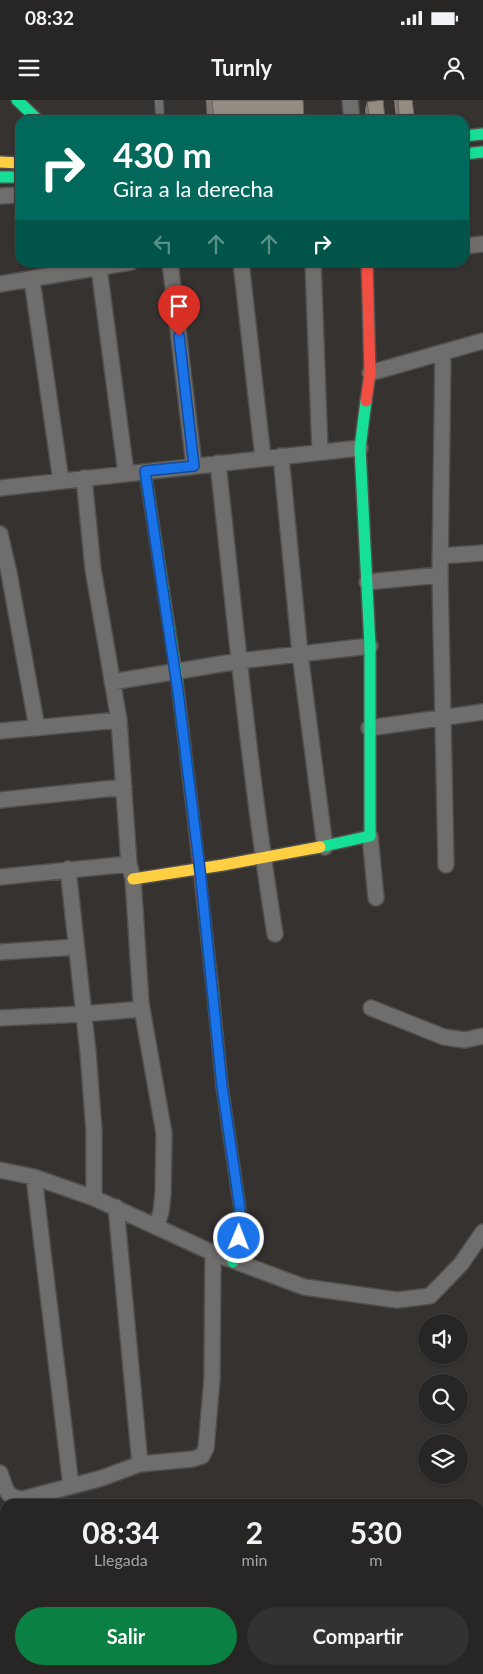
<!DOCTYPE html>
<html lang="es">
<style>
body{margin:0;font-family:Lato,sans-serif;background:#343231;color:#f1f3f6;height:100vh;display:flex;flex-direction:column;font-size:19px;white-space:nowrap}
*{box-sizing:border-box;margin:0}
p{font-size:16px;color:#a5a5a6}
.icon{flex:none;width:28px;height:28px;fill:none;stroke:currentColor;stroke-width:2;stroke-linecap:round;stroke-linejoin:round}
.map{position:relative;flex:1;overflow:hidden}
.side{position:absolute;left:0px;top:1399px;width:484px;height:176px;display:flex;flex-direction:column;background:#282624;border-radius:15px 15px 0 0;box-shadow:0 1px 4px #0004,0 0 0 1px #444341}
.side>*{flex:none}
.hud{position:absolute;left:15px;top:15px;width:454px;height:152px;border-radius:15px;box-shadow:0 1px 4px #0004,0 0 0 1px #444341;background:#00695c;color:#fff;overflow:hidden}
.tools{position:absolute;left:418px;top:1214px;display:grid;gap:10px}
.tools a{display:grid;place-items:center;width:50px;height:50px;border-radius:50%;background:#282624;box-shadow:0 1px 4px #0004,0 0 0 1px #444341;font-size:25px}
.pin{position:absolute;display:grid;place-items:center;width:42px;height:42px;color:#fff;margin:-51px -21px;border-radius:50% 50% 50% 0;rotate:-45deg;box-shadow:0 0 5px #0007}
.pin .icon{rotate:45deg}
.me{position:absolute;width:55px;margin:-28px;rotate:1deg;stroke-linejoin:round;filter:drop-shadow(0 0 4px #0008)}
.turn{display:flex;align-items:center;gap:18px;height:105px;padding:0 15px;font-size:22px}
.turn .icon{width:65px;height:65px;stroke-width:2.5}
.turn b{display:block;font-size:35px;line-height:42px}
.lanes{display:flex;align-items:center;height:48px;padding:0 15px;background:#0003;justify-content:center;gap:25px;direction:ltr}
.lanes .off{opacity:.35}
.eta{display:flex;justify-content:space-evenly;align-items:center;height:85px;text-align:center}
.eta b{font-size:30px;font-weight:700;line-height:35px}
.primary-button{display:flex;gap:10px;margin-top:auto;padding:10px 15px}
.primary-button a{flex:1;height:58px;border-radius:30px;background:#0b8043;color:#fff;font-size:20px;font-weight:700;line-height:58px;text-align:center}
.primary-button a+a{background:#343231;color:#f1f3f6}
.status{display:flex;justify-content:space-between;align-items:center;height:35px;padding:0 25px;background:#282624;direction:ltr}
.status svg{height:14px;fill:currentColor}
header{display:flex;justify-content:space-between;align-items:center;height:65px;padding:0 15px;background:#282624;font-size:22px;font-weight:700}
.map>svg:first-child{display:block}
</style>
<div class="status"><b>08:32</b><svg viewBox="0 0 49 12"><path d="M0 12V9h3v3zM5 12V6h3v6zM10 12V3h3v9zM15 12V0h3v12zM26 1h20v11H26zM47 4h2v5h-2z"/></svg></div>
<header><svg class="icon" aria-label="menu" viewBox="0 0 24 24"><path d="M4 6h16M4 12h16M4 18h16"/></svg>Turnly<svg class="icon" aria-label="person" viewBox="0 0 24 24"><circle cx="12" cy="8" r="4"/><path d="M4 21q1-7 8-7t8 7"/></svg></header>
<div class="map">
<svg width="483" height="1574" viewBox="0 0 483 1574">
<rect width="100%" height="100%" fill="#353230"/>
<path fill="#62482d" d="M164,1570h113l2,4h-111l-5,-2z"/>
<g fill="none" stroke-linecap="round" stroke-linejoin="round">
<defs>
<path id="lane" d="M159,0l1,20
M479,1471l4,-1
M446,1570l2,4"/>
<path id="street" d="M350,0l2,20
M0,96l20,-1
M464,146l19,-2
M170,162l24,204
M241,162l22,196
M313,162l7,190
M99,168l27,205
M32,180l29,201
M0,184l131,-22
M443,252l-3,223 6,290
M370,273l113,-32
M281,356l19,198 25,193
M218,363c17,157 32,315 57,471
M84,378l9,91 26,151 10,144 4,15 8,124 23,130 -1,61 -2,18 -5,15
M0,388l360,-40
M0,434l9,39 28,155
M440,456l43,-3
M367,482l73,-7
M112,582l127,-21 131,-15
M369,628l114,-16
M0,631l119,-11
M0,700l124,-13
M370,736l6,62
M68,769l20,183 6,79v67
M0,777l129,-13
M0,852l76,-5
M371,908l73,29 21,3 18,-4
M0,918l83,-4 58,-5
M0,1070l34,7 60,21 119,55 91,34 93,13 33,-4 31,-32 22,-32
M34,1077l37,309
M116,1107l24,257
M0,1373c6,15 5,25 23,26l79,-21 38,-14 53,-5 9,-3 4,-8 6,-69 1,-126"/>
<path id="fast" d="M17,0l21,20
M464,36l19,-2
M464,54l19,-2
M0,77h20
M145,371l31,202 18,150
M320,747l50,-11v-190l-10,-198 6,-47
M212,884l10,102 18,123 -1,29 -6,24"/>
<path id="slow" d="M0,62l20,1
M133,779l90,-14 97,-18"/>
<path id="jam" d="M366,301l4,-28 -3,-111
M194,723l18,161"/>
</defs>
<use href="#lane" stroke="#52504e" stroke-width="10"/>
<use href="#street" stroke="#52504e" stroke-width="18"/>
<use href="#fast" stroke="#52504e" stroke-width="14"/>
<use href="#slow" stroke="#52504e" stroke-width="14"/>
<use href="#jam" stroke="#52504e" stroke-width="14"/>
<use href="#lane" stroke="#706e6c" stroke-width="8"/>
<use href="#street" stroke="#706e6c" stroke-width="15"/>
<use href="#fast" stroke="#16e098" stroke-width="11"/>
<use href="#slow" stroke="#ffcf43" stroke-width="11"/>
<use href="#jam" stroke="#f24e42" stroke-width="11"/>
</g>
<path fill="#7f7870" d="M206,0h97l1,20h-97z
M394,0h18l2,14 -3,6h-15z
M367,2l17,18h-18l-1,-10z"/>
<path fill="#68615b" d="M414,14l-3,6h-14l2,-5z"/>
<path fill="#948b82" stroke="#68615b" d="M212,0h91l1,20h-90z
M383,0l2,18 -15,2 -3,-18z
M398,0h14l2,14 -15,1z"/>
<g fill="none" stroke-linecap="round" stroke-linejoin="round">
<defs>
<path id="route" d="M179,236l15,130 -49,5 33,221 22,178 22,216 18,123 -1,29"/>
</defs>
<use href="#route" stroke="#114b97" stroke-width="12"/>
<use href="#route" stroke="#1a73e8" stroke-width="9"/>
</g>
</svg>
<div class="tools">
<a><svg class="icon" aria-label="sound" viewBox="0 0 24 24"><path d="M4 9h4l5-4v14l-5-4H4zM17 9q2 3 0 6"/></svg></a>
<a><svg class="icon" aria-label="search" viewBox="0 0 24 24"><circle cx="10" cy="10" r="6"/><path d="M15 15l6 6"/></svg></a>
<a><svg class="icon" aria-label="layers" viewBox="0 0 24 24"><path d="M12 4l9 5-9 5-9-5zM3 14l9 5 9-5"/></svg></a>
</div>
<div class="pin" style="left:179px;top:236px;background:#d93025"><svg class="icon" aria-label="arrive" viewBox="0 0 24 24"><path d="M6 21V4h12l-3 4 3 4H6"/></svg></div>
<svg class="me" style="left:239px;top:1138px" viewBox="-20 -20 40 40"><circle r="17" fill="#1a73e8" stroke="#fff" stroke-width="3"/><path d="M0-11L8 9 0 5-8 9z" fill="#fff"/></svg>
<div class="hud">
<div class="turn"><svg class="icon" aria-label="right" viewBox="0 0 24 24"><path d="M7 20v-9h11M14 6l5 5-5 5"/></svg><div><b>430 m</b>Gira a la derecha</div></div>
<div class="lanes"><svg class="icon off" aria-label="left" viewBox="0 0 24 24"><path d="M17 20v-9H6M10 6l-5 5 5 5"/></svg><svg class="icon off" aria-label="ahead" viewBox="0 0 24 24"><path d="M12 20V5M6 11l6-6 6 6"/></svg><svg class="icon off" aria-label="ahead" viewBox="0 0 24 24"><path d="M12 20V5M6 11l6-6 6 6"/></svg><svg class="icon" aria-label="right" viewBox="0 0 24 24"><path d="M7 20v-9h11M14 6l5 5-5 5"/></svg></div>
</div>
<section class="side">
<div class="eta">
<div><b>08:34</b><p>Llegada</p></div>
<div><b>2</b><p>min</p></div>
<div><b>530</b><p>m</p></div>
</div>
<div class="primary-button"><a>Salir</a><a>Compartir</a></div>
</section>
</div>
